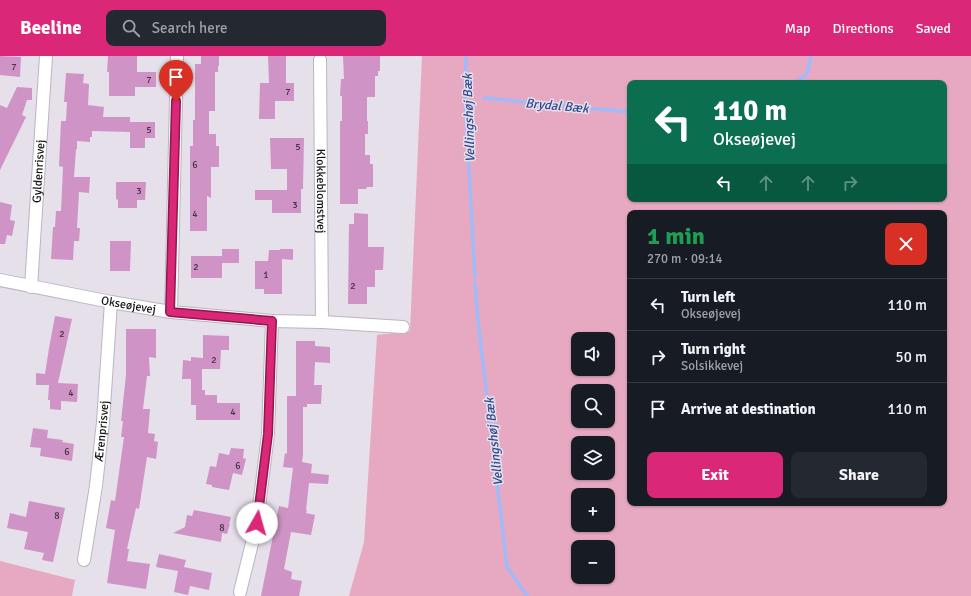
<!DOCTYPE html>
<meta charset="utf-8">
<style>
body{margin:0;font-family:Signika,sans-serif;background:#242831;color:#f1f3f6;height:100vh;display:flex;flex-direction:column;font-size:15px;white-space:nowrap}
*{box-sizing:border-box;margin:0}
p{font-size:13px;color:#9ea1a6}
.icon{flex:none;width:22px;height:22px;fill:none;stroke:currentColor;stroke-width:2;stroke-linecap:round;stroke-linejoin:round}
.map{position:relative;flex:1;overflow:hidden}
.sheet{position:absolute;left:627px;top:154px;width:320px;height:296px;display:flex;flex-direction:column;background:#171b24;border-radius:8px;box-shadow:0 1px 3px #0004}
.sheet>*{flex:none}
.hud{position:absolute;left:627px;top:24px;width:320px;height:122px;border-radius:8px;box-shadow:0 1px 3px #0004;background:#0b6e4f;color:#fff;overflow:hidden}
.fabs{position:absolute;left:571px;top:276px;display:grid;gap:8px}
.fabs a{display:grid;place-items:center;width:44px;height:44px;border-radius:8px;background:#171b24;box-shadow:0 1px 3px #0004;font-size:20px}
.pin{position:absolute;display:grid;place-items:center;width:34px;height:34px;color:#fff;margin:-41px -17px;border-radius:50% 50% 50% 0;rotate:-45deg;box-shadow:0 0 4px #0007}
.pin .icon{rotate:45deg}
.me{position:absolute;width:44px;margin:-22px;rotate:7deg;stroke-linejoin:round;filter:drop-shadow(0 0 3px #0008)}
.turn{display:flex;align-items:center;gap:14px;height:84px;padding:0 20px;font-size:18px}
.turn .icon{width:52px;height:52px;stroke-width:2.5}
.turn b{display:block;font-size:28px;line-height:34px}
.lanes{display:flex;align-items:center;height:38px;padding:0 20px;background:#0003;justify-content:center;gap:20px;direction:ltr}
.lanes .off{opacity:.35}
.round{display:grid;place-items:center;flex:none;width:42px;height:42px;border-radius:8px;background:#242831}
.overview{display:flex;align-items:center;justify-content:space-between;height:68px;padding:0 20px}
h1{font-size:24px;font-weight:800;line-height:30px;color:#1e9e55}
.button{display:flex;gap:8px;margin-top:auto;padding:8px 20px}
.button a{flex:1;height:46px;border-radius:8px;background:#db2777;color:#fff;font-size:16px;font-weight:800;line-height:46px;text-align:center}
.button a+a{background:#242831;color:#f1f3f6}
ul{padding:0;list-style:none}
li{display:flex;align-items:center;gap:12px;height:52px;padding:0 20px;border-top:1px solid #363941}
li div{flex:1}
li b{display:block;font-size:15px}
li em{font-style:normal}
header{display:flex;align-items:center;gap:24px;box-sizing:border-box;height:56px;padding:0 20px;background:#db2777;color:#fff}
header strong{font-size:19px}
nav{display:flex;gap:22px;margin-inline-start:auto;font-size:14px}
.search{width:280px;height:36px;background:#242831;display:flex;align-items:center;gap:10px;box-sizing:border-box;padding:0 14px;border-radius:8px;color:#9ea1a6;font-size:15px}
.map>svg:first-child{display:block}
</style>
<header>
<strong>Beeline</strong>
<div class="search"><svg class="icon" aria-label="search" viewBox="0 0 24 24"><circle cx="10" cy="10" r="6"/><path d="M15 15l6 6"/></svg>Search here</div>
<nav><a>Map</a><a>Directions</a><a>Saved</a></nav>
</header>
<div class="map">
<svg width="971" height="540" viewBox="0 0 971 540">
<rect width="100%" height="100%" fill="#e6e0eb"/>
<path fill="#e7a9c1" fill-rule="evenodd" d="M422,0h549v540h-622l15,-54 13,-207 33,-4zM630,27h314v116h-314zM630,157h314v290h-314zM578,283h30v30h-30zM578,335h30v30h-30zM578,387h30v30h-30zM578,439h30v30h-30zM578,491h30v30h-30z
M0,505l75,19 -3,16h-72z"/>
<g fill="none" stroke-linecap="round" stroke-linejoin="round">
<path stroke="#a1bbfa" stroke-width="3.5" d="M466,0l-1,43 10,178
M795,27l12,-9 4,-18
M466,38l6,1
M484,42l146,14
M475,227l2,29 30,255 20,29"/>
</g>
<path fill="#cf94c5" d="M0,0l21,1 -1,20 -20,-2z
M108,0h29v16h19v15h-21v9h-26v-24h-2z
M201,0h18v10h-1v6h-3v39h-6v23h7v12h3v21h-8v31l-4,-2v35h-17v-85h3v-26h2v-56h6z
M268,0h18v27h8v18h-19v18h-16l1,-36h9z
M343,0h37v15h-2v5h-3v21h-8v24h1v13h-3v21h5v9h3v23h-6l-1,2h-8v15h-18v-83h2v-25h-2l1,-17h3z
M66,17l18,1 -1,9 6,1 -1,21 16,2 -1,10h27v5h25v16h-10v10h-15v-16l-38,-1v6h-2v5l-13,-1v8h-1l-2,28h16l-1,16 -10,-1 -2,36h3l-1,13h-5l-1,19 -22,-1 2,-32h2l1,-16h5l2,-44 -4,-1 2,-45h5l1,-19h-3z
M17,31l15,1v12h-5l-5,15 4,2 -26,53v-65l7,3z
M270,82h34l-1,51h-2v24h-29v-13h-17v-10h32v-21h-16z
M116,126h30l-1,18h-8v8h-19v-8l-2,-1z
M0,146l12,3 -2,15 5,1 -3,15 -5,-1 -2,9h-5z
M354,157l14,1v33h16l-1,23h-8v17h-8v17h-19l1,-80h5z
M110,185h21l-1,30h-20z
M222,193h17v14h-17v15h-31v-22h31z
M280,193h13v11l-11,-1v35h-18v-5h-9v-28h13l1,-11h11z
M55,260l17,3 -14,64 20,1 -1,18 -16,-1v9l-11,-1v-9h-2l1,-15h-13v-12l9,1 4,-26z
M126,273h30v29l-7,-1 1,19h-3l-4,33h7l-2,24 7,1 -1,7 4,1 -2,17 -9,-2 -8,52 -3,-1 -9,41h2l-2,12 23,3 -4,25 -39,-6 8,-53 -9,-2 5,-28 4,1 9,-64h-3l2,-16h-2l5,-46z
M203,279l26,1v14h-8l-1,19h-18v21h3v5h12v8h23v17h-44v-15h-5v-26h-9l1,-19 8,1v-4l12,1z
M296,285h19v5l15,1v16l-15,-1 -1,23h8l-1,19h-14v3h-4v47l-1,8 10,2 -1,9 18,2 -1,9 -19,-1 -3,27h1l-1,3 9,2 -4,20 -20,-3 -7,37 8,3 -1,7 11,2 -3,15h-38l18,-90 9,2 5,-40 -10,-1 2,-14 2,1v-58h9z
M33,372l15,2 -1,8 16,2 -1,2 12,2 -2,17 -32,-5 1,-8 -11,-1z
M231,392l13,1 -1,9 3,1 -4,16 -9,-2 -4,17 -17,-3v-2l-6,-1 4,-18 6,1 3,-14 10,2z
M29,445l36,7 -12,54 -11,-2 2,-7 -20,-4 4,-17 -21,-4 3,-15 16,4z
M194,454l37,7 -2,7h1l-3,10 -5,-1 -1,9 -48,-9 12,-6 2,-12 5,1z
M159,498l27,6 -2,7 28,6 -3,17 -19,-4 -2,9 -14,-3 4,-21 -22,-4z"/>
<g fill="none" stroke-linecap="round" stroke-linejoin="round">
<defs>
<g id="minor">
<path id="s1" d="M320,4l2,262"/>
<path id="s2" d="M0,224l111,22 60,10 101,9 50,1 81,5"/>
<path id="s3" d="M31,231l15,-231"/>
<path d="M171,256l6,-256"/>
<path id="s4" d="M84,504l12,-74 7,-64 8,-120"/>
<path d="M240,536l17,-69 11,-89 4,-113"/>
</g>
</defs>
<use href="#minor" stroke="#bbb5c0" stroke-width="14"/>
<use href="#minor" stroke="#fff" stroke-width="12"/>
</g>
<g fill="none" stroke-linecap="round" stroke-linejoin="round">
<defs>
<path id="route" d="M176,45l-6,211 102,9 -4,113 -11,89"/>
</defs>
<use href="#route" stroke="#8e194d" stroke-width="10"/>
<use href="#route" stroke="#db2777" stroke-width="7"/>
</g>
<g text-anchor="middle" stroke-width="3" stroke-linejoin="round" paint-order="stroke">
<g font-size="10" fill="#443342">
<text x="14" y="14">7</text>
<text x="149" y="27">7</text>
<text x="288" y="39">7</text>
<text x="149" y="77">5</text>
<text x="298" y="94">5</text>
<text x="195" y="112">6</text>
<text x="139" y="138">3</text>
<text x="295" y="152">3</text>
<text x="195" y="161">4</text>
<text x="196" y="214">2</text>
<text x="266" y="222">1</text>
<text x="353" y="233">2</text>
<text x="62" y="281">2</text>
<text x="214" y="307">2</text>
<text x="71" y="340">4</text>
<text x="233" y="359">4</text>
<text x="67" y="399">6</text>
<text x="238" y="413">6</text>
<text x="57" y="463">8</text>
<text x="222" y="475">8</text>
</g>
<g font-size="12" fill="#151317" stroke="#e6e0eb">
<text dy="4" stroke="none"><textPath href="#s3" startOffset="116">Gyldenrisvej</textPath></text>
<text dy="4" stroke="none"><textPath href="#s1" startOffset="131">Klokkeblomstvej</textPath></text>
<text dy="4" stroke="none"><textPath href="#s2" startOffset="131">Okseøjevej</textPath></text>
<text dy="4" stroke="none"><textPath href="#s4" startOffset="130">Ærenprisvej</textPath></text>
</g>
<g font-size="13" font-style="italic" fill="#2e4791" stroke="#e6e0eb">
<text transform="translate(557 49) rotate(5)" y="5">Brydal Bæk</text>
<text transform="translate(468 62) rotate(-92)" y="5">Vellingshøj Bæk</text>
<text transform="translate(493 386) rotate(-96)" y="5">Vellingshøj Bæk</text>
</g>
</g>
</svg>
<div class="fabs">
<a><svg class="icon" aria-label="sound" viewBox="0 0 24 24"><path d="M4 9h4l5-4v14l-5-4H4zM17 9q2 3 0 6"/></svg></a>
<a><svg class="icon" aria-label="search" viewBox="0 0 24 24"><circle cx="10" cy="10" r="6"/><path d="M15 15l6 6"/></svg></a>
<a><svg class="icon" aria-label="layers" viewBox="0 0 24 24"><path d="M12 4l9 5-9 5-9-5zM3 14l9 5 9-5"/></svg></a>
<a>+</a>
<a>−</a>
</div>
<div class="pin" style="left:176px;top:45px;background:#d93025"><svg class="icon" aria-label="arrive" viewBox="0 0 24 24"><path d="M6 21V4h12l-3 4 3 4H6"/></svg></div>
<svg class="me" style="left:257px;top:467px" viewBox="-20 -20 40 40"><circle r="19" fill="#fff"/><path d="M0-13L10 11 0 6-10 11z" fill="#db2777"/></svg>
<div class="hud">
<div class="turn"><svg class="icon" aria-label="left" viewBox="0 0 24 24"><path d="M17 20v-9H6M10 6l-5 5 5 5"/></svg><div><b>110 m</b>Okseøjevej</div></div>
<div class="lanes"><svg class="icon" aria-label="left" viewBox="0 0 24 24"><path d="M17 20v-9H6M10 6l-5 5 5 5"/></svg><svg class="icon off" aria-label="ahead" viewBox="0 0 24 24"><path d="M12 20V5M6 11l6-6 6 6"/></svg><svg class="icon off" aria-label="ahead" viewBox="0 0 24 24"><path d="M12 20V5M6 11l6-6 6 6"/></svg><svg class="icon off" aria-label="right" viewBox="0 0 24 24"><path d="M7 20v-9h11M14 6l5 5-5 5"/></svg></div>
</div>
<section class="sheet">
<div class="overview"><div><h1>1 min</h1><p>270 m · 09:14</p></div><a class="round" style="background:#d93025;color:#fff"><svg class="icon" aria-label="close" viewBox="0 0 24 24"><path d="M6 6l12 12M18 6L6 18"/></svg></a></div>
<ul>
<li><svg class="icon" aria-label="left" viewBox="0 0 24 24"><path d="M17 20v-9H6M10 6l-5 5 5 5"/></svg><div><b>Turn left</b><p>Okseøjevej</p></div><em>110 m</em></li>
<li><svg class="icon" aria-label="right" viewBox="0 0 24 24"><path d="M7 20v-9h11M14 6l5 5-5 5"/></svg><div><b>Turn right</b><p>Solsikkevej</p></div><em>50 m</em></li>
<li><svg class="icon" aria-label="arrive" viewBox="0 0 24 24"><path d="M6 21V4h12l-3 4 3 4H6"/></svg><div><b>Arrive at destination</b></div><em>110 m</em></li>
</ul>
<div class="button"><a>Exit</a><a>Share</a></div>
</section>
</div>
